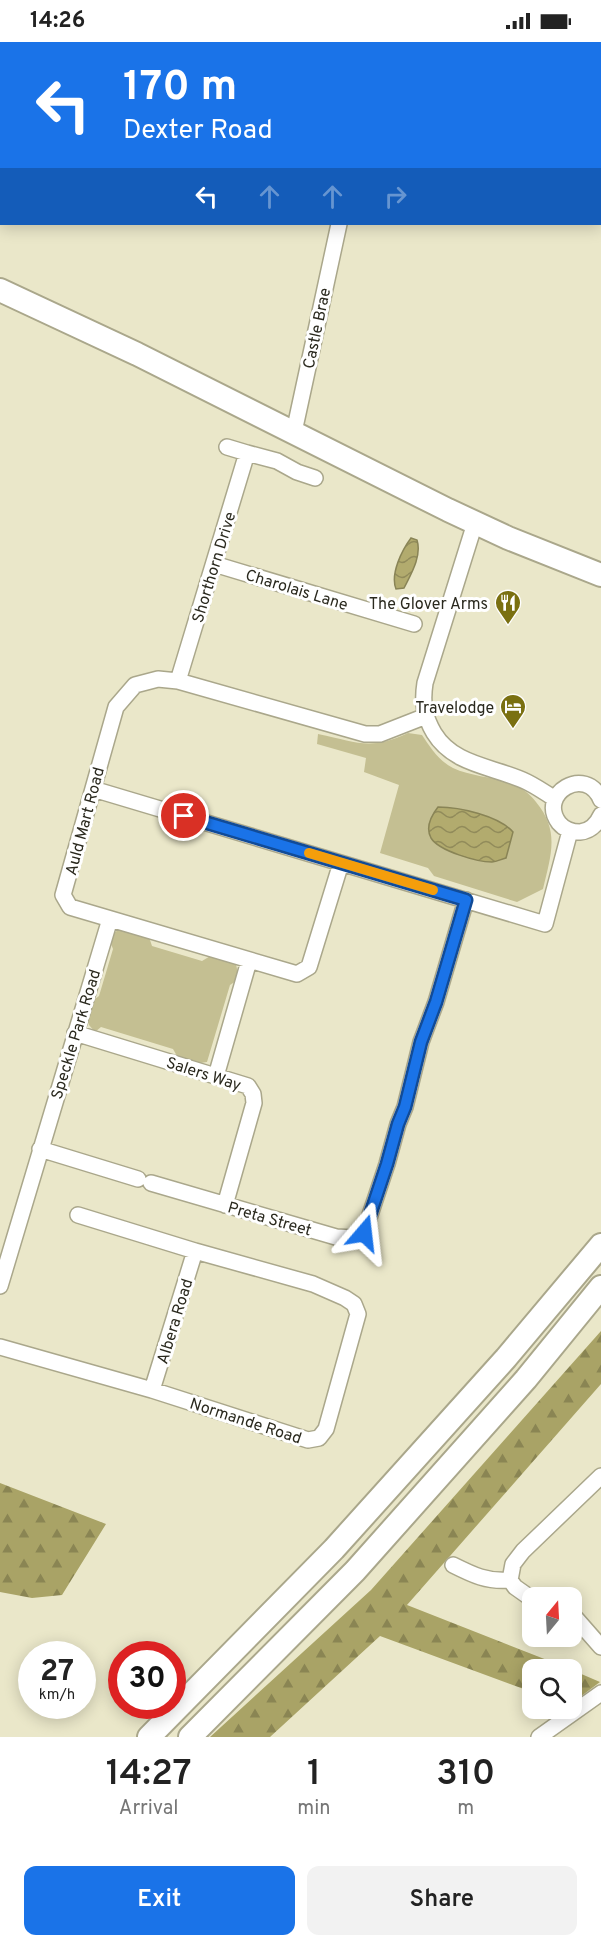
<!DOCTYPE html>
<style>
body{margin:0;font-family:Overpass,sans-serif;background:#f2f2f2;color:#222;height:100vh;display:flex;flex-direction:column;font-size:22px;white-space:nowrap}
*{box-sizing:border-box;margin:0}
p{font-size:20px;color:#767676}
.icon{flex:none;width:33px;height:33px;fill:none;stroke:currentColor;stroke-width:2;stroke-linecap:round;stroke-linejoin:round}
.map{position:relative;height:1695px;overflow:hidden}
.sheet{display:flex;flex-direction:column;background:#fff;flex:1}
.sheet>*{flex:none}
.hud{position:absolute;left:0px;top:0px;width:602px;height:183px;box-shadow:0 3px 15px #0003;background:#1a73e8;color:#fff;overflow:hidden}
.needle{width:39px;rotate:18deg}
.buttons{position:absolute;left:522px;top:1545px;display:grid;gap:12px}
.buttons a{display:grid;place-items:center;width:60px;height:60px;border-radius:12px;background:#fff;box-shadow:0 3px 15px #0003;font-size:30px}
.speed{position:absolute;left:18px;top:1599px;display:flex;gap:12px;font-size:30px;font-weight:700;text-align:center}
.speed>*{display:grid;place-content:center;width:78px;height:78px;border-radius:50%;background:#fff;box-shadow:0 3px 15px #0003;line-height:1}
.speed small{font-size:15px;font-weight:400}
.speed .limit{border:9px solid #d22;background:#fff;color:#111}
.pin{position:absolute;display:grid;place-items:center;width:51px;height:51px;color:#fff;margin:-26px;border:3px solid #fff;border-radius:50%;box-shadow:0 2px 6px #0007}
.me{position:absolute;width:66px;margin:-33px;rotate:17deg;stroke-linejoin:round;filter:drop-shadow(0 0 4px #0008)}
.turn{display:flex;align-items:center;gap:21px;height:126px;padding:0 24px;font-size:27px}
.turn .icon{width:78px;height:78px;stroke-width:2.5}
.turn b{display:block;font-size:42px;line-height:51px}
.lanes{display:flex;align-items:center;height:57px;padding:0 24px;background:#0003;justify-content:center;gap:30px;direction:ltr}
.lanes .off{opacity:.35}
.eta{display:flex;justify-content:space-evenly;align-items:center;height:102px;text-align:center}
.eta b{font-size:36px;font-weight:600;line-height:42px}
.cta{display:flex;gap:12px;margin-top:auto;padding:12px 24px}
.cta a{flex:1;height:69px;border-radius:12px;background:#1a73e8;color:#fff;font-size:24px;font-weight:600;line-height:69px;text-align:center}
.cta a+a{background:#f2f2f2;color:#222}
.status{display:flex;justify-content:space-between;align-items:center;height:42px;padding:0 30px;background:#fff;direction:ltr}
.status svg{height:16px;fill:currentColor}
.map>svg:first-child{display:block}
</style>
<div class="status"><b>14:26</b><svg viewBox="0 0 49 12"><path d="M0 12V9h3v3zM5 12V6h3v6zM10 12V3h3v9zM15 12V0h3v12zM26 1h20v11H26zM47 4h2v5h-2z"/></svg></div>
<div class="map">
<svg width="601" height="1695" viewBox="0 0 601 1695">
<defs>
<pattern id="forest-firs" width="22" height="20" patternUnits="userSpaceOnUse" patternTransform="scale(1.5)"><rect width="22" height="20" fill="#a9a366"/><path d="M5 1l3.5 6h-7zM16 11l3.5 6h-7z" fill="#8a8553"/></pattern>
<pattern id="water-waves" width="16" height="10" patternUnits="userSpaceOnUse" patternTransform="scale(1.5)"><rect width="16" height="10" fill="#b2ab6e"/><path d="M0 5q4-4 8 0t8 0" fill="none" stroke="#918b5a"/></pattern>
</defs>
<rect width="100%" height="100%" fill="#eae7c9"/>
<path fill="#c4bf92" d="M408,691l14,2c8,12 17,26 31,33 17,8 39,9 58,15 10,4 19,11 25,19 24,29 15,53 7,87l-26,13 -83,-26 -6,-8 -48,-15 19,-68 -35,-13 2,-14 -49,-14 1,-10c40,8 51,17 90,-1z
M121,886l28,9 3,9 50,15 10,-6 24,9 3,15 -9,6 -23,77 -7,1 -23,-7 -4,-7 -72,-22 -6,5 -6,-7 -3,-8 6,-16 7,-5 14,-47 -3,-8 4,-8z"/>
<path fill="url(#forest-firs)" d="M601,1289v53l-194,221 163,64 -38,1v22l-152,-56 -110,101h-60l161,-147z
M0,1441l106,41 -44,71 -30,3 -32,-6z
M572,1628l28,12 -28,21z"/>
<path fill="url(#water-waves)" stroke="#898456" stroke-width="1.5" d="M411,496l6,2c5,16 -6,34 -13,48l-8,1c-6,-15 6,-39 15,-51z
M438,765c22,0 61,9 75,25l-7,26c-5,1 -9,4 -14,4 -15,0 -53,-11 -61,-24 -6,-11 0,-22 7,-31z"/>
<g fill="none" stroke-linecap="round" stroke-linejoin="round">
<defs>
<path id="minor" d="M371,2v-2
M294,390l45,-208
M227,405l20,6
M475,481l-50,160c-3,19 -1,33 9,50 20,33 60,33 93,49 10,5 19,11 28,17
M214,522l200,60
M178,639l69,-228 30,8 20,11 18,6
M93,747l452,135 25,-93
M601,758c-15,-36 -64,-6 -42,23 5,6 13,9 21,9 11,-1 17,-8 21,-17
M341,821l-32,104 -12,7 -227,-67 -7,-12 53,-188 19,-22 23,-6 20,2 187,53h15l46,-18
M75,991l173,53 5,8 1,9 -29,102
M216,1034l33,-115
M40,1107l98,30
M151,1141l185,54 19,1 9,-5 23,-69 11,-40 7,-17 16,-65 15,-40 30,-102
M0,1244l110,-367
M0,1305l152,43 156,50 11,-2 7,-9 32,-115 -4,-10 -9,-6 -32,-14 -118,-33 -117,-36
M152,1348l43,-139
M453,1523c20,10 34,17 57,15
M532,1557l-17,-12 -5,-7 3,-16 10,-13 78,-75
M572,1572l29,33
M539,1695l62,-44"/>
<path id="highway" d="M0,248l137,64 311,156 60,28 93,37
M149,1695l185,-188 172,-191 95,-113
M190,1695l165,-166 171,-192 75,-92"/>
</defs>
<use href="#minor" stroke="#aaa78b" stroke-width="18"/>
<use href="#highway" stroke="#aaa78b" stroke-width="26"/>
<use href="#minor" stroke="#fff" stroke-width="15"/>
<use href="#highway" stroke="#fff" stroke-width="22"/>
</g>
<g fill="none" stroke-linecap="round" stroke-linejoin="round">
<defs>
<path id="route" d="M184,774l282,84 -30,102 -15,40 -16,65 -7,17 -11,40 -23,69"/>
</defs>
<use href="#route" stroke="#114b97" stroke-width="15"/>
<use href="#route" stroke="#1a73e8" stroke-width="10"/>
<path stroke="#f59e0b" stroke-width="10" d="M309,811l124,37"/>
</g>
<defs>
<symbol id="restaurant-pin" viewBox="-11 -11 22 30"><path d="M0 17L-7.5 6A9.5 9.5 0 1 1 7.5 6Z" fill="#7a7011" stroke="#fff"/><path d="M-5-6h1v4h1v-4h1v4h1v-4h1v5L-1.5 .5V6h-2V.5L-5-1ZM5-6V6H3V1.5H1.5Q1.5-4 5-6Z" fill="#fff"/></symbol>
<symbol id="hotel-pin" viewBox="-11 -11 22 30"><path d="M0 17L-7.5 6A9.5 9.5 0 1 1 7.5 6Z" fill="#7a7011" stroke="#fff"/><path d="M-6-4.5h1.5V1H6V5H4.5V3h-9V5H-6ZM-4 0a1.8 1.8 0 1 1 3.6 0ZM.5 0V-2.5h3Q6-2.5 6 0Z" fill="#fff"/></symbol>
</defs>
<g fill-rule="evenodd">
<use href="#restaurant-pin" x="493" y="546" width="30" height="40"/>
<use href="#hotel-pin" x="498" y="650" width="30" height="40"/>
</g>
<g text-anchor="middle" stroke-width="6" stroke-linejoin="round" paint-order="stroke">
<g font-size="16" fill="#2a291e" stroke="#fff">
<text transform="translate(316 286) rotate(-78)" y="6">Castle Brae</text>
<text transform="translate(213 525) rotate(-73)" y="6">Shorthorn Drive</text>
<text transform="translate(297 547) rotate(17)" y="6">Charolais Lane</text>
<text transform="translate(84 779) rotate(-75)" y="6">Auld Mart Road</text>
<text transform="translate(75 992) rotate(-73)" y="6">Speckle Park Road</text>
<text transform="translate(204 1031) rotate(18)" y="6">Salers Way</text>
<text transform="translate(270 1176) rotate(16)" y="6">Preta Street</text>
<text transform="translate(174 1279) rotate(-73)" y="6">Albera Road</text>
<text transform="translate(246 1378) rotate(18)" y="6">Normande Road</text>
</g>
<g font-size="16" fill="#2a291e" stroke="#fff" text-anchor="end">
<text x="488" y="567">The Glover Arms</text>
<text x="494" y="671">Travelodge</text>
</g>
</g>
</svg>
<div class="buttons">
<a><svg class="needle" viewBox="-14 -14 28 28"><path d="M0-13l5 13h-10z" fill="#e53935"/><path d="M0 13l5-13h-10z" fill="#767676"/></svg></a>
<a><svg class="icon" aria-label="search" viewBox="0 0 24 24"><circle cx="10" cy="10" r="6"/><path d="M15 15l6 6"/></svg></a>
</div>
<div class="speed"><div>27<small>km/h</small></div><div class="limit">30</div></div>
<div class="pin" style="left:184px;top:774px;background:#d93025"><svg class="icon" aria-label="arrive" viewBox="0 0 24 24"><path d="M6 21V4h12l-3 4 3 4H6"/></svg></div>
<svg class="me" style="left:364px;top:1191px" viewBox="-20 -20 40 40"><path d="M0-17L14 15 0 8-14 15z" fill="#1a73e8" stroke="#fff" stroke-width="4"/></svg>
<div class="hud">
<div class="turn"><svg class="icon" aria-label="left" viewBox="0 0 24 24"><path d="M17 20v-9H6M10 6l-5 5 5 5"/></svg><div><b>170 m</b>Dexter Road</div></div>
<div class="lanes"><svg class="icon" aria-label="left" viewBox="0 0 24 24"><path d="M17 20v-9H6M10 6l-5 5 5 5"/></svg><svg class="icon off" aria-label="ahead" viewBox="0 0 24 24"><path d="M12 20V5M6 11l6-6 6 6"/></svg><svg class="icon off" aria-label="ahead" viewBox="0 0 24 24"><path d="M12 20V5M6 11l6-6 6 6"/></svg><svg class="icon off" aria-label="right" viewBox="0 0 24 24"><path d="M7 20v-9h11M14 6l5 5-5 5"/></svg></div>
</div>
</div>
<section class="sheet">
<div class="eta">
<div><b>14:27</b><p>Arrival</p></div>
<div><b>1</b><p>min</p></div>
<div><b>310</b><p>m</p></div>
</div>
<div class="cta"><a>Exit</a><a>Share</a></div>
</section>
